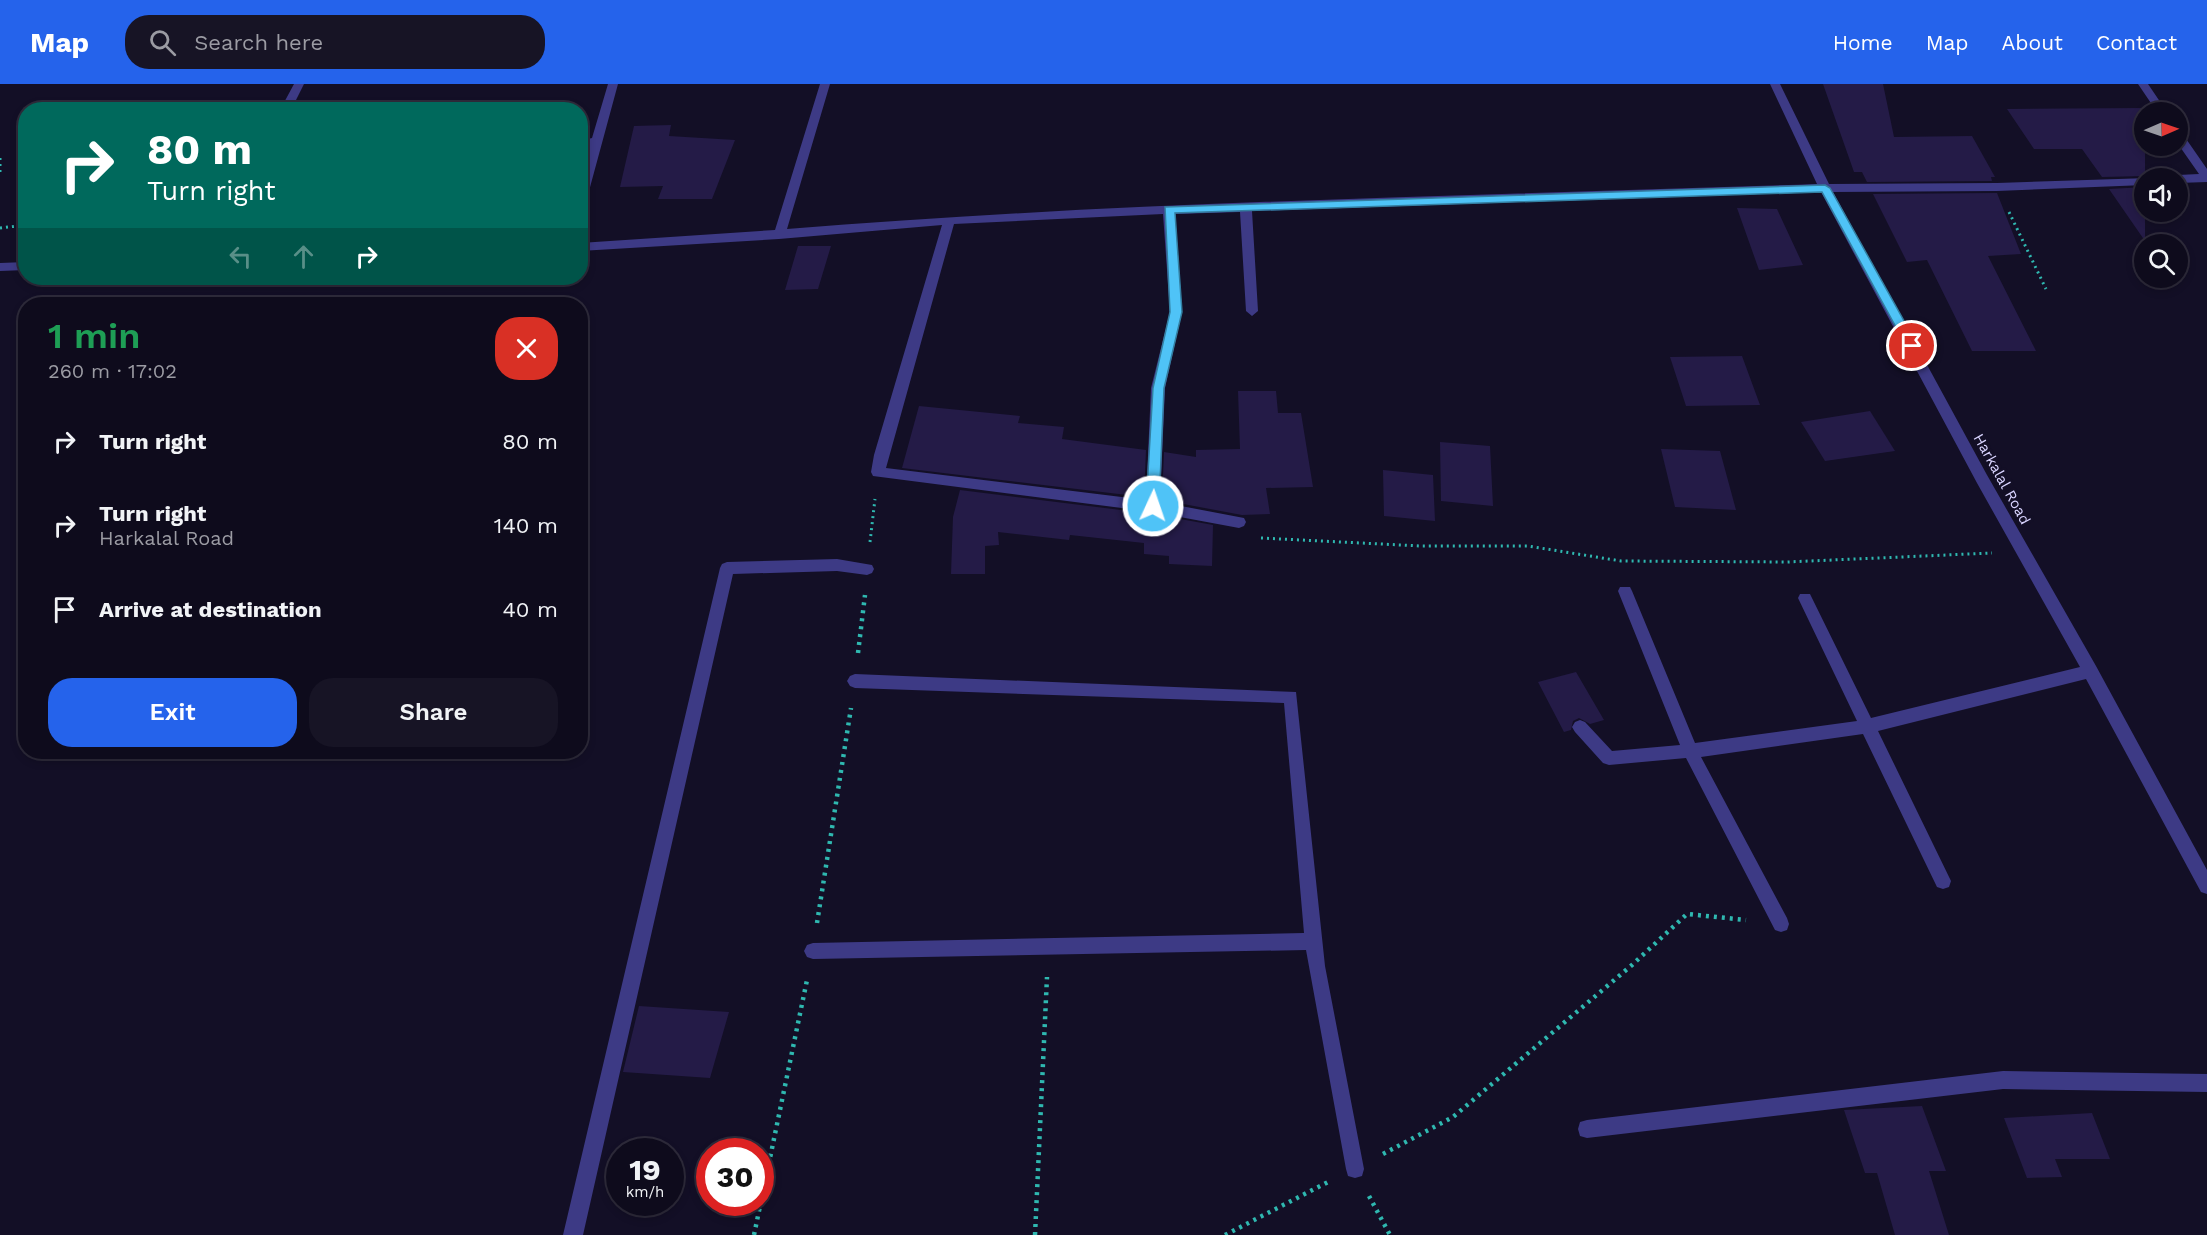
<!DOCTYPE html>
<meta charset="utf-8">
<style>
body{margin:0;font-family:"Work Sans",sans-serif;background:#171425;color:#f1f3f6;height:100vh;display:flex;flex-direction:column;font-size:22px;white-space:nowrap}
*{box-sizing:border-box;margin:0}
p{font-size:20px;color:#9b9ba3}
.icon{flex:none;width:33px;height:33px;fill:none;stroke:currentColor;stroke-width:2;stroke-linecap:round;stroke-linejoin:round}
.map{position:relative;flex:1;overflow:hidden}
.details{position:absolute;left:18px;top:213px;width:570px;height:462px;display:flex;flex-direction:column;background:#0e0b1c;border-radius:24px;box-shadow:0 3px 9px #0003,0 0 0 2px #2e2b3b}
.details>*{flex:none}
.guide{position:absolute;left:18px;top:18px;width:570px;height:183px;border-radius:24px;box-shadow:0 3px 9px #0003,0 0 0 2px #2e2b3b;background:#00695c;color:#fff;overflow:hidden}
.needle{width:39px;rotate:88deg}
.tools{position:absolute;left:2134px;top:18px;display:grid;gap:12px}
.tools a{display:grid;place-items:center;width:54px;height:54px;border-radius:50%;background:#0e0b1c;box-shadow:0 3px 9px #0003,0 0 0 2px #2e2b3b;font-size:30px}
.speed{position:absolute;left:606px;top:1054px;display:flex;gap:12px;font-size:30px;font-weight:700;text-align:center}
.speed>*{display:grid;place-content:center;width:78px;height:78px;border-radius:50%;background:#0e0b1c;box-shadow:0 3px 9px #0003,0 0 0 2px #2e2b3b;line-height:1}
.speed small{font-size:15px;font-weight:400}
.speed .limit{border:9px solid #d22;background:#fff;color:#111}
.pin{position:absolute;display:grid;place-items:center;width:51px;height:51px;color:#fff;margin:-26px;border:3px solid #fff;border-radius:50%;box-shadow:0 2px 6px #0007}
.me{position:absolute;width:66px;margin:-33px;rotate:3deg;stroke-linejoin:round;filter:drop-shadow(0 0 4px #0008)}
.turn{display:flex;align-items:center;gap:21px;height:126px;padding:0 30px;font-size:27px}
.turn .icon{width:78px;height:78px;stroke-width:2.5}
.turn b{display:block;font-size:42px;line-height:51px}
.lanes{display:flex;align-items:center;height:57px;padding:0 30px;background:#0003;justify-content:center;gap:30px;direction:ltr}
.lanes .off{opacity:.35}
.round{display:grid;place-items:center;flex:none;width:63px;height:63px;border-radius:24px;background:#171425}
.overview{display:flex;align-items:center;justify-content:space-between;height:102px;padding:0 30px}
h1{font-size:36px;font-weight:600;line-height:45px;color:#1e9e55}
.button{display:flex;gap:12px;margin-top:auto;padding:12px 30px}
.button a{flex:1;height:69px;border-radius:24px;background:#2563eb;color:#fff;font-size:24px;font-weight:600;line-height:69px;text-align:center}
.button a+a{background:#171425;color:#f1f3f6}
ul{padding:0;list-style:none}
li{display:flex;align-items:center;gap:18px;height:84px;padding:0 30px}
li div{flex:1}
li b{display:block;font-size:22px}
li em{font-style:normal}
header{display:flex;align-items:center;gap:36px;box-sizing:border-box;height:84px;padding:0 30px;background:#2563eb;color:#fff}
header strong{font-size:28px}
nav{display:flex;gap:33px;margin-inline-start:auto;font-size:21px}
.search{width:420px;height:54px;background:#171425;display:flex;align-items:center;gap:15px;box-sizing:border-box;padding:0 21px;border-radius:24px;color:#9b9ba3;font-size:22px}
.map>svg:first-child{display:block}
</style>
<header>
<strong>Map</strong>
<div class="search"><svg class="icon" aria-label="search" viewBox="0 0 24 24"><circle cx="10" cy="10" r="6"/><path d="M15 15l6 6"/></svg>Search here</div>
<nav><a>Home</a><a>Map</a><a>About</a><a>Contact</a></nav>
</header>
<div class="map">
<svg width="2207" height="1151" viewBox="0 0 2207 1151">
<rect width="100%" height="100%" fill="#130f26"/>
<path fill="#241b47" d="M1823,0h60l11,53 78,-1 23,41h-4l1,4 -125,1 -5,-10h-8z
M2145,24v68l-43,1 -20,-28h-48l-27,-40z
M671,41l-2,11 66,4 -23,59h-54l5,-13 -43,1 14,-61z
M2145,103v54l-36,-52z
M1997,109l24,61 -33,2 48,95h-64l-45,-91 -20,2 -34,-68z
M1737,124l40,1 26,56 -44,5z
M798,162h33l-13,43 -33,1z
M1742,272l18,49 -74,1 -16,-49z
M1238,307h38l2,22h23l12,74 -47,1 4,26 -28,1 -80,-15 2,-48 32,5v-7l44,-1z
M919,322l101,10 -2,7 46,4 -2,12 84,11 -2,47 -242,-29z
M1870,327l25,40 -70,10 -24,-39z
M1440,358l50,4 3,60 -52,-5z
M1661,365l59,2 16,59 -61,-3z
M1383,386l50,5 2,46 -51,-5z
M960,406l193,24 60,11 -1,41 -43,-2v-8l-25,-2v-11l-74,-8 -1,5 -71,-8 1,13 -14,1v28h-34l2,-57z
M1576,588l28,48 -14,4 -11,-6 -6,3 -2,9 -7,2 -26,-50z
M639,922l90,6 -19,66 -87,-6z
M1922,1022l24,65h-17l20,64h-54l-18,-62h-12l-21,-63z
M2092,1029l18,46h-55l7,18 -35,1 -23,-60z"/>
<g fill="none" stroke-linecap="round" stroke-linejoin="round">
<path stroke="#2fb8b0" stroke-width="3" stroke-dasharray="2 4" stroke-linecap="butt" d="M0,74v14
M2009,128l37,77
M0,144l26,-3
M1261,454l160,8h107l93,15 166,1 205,-9
M870,458l5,-43"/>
<path stroke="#2fb8b0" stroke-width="4.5" stroke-dasharray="3 5" stroke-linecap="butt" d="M858,569l7,-58
M817,839l34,-215
M1383,1070l70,-37 179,-152 55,-51 59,6
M1369,1112l21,39
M754,1151l53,-255
M1035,1151l12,-258
M1225,1151l103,-53"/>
<path fill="#3d3a85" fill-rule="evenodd" d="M2003,987l204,3v18l-204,-3 -416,49 -7,-2 -2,-7 2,-7 7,-2z"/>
<path fill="#3d3a85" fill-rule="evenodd" d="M294,0h10l-13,26h-11z
M608,0h10l-32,118 -6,4v-26l10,-34 -10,3v-8l12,-3z
M820,0h10l-43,145c342,-28 687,-33 1030,-45l-47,-100h10l49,100 168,-1 152,-5h-4v7l-148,6 -164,1 154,283 109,191 111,204v24l-6,-2 -115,-213 -208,52 73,150 -2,6 -6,2 -6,-2 -74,-153 -162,23 86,161 2,6 -2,6 -6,2 -6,-2 -89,-172 -77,7 -6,-2 -28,-31 -3,-5 3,-5 5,-2 5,2 27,29 68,-6 -62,-154 2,-4h10l2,4 63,152 162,-22 -59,-123 2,-4h10l61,124 209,-51 -103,-184 -156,-291 -569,19 6,100 -6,5 -6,-5 -6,-99 -65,2 7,98 -17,76 -5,114 84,16 2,4 -2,4 -5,2 -86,-16 -280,-36 -2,-4 3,-17 68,-230 -163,14 -199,12v-8l195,-13zM1163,130l7,98 -19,76 -5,112 -260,-32 68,-244z
M2138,0h10l19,28h-10z
M2178,48l4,1 25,36v13l-29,1v-5h-5l5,-3 21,-1 -21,-30z
M26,178v8l-26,1v-8z
M837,475l35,6 2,4 -2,4 -5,2 -30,-4 -104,3 -150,661h-20l157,-667 2,-4 5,-2z
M855,590l441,18 29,274 39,203 -2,7 -7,2 -7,-2 -2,-7 -40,-219 -493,9 -6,-2 -3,-6 3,-6 6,-2 491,-10 -20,-230 -429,-15 -5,-2 -3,-5 3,-5z"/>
</g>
<path fill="#4fc3f7" stroke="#337fa1" stroke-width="1.5" d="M1825,101l5,3 88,158 -2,3h-8l-86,-157 -647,21 7,99 -18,76 -5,118 -6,5 -7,-5 7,-118 17,-76 -5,-105z"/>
<g text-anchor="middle" stroke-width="6" stroke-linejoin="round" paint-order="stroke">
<g font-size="15" fill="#d9d4ff" stroke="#130f26">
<text transform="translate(2002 395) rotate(61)" y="5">Harkalal Road</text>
</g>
</g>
</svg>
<div class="tools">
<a><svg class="needle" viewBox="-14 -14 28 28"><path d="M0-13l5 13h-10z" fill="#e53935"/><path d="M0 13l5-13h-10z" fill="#9b9ba3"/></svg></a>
<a><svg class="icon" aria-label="sound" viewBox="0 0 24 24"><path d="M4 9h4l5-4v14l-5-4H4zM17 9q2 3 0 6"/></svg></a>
<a><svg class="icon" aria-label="search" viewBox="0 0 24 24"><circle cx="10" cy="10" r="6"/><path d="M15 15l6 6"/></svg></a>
</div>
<div class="speed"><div>19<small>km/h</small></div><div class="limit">30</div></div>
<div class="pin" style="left:1912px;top:262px;background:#d93025"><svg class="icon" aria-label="arrive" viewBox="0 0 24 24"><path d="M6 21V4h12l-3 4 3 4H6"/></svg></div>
<svg class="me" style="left:1153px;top:422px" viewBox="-20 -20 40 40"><circle r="17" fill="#4fc3f7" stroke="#fff" stroke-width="3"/><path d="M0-11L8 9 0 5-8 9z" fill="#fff"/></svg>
<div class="guide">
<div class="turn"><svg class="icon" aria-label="right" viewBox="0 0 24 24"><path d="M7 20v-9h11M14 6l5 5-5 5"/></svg><div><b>80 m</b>Turn right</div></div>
<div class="lanes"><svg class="icon off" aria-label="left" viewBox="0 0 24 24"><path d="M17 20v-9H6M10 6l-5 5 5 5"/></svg><svg class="icon off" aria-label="ahead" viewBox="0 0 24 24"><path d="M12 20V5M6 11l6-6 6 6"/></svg><svg class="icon" aria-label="right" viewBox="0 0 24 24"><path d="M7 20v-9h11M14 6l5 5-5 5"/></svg></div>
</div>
<section class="details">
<div class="overview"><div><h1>1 min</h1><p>260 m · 17:02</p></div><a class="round" style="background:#d93025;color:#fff"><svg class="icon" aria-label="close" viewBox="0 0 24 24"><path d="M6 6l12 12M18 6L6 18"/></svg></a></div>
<ul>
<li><svg class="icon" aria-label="right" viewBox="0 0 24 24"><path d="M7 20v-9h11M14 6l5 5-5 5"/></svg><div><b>Turn right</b></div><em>80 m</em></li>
<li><svg class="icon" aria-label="right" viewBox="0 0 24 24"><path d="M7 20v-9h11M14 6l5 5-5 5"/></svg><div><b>Turn right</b><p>Harkalal Road</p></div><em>140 m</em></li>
<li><svg class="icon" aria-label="arrive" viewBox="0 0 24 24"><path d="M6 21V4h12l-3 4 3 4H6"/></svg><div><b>Arrive at destination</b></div><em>40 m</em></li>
</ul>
<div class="button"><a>Exit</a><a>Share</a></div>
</section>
</div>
